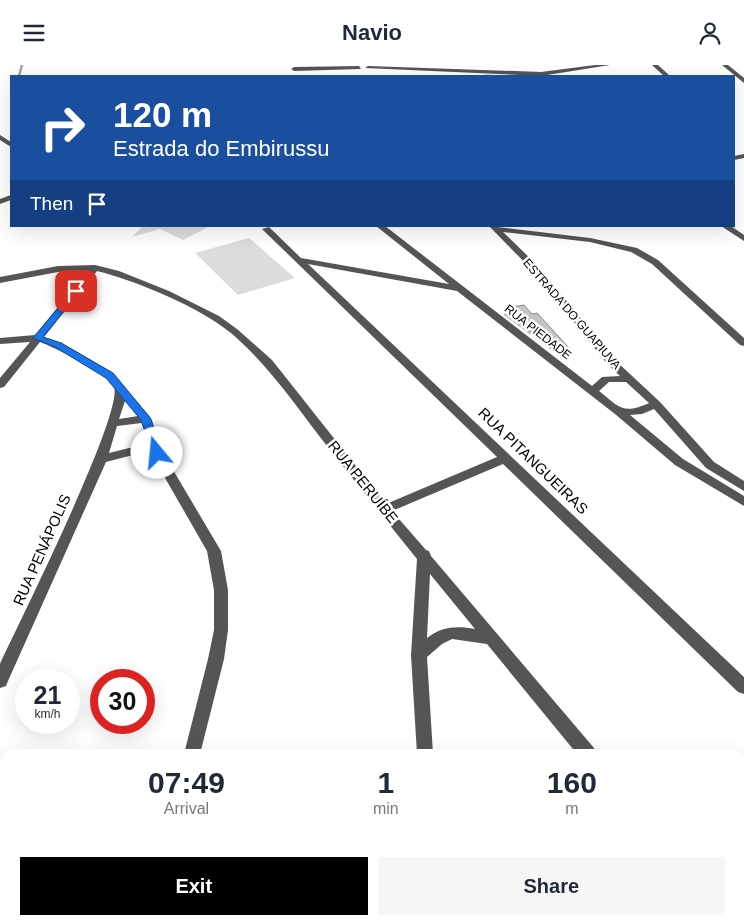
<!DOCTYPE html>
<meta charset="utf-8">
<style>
body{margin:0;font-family:Helvetica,sans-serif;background:#f6f6f7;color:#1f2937;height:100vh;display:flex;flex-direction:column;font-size:19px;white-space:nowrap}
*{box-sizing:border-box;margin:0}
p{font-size:16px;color:#747a83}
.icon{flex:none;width:28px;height:28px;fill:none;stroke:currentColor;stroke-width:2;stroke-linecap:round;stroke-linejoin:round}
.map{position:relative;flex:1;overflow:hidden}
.side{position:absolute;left:0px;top:684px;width:745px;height:176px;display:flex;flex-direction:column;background:#fff;border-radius:15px 15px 0 0;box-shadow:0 5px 20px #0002}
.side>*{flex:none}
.top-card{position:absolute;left:10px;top:10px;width:725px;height:152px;border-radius:0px;box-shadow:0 5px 20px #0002;background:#1a4fa0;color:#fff;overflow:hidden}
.speed{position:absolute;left:15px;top:604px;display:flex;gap:10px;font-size:25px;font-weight:700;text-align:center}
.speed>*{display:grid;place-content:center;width:65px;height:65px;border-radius:50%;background:#fff;box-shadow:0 5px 20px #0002;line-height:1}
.speed small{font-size:12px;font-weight:400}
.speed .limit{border:8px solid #d22;background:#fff;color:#111}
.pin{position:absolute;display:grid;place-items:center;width:42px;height:42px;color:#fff;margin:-21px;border-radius:10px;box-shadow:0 2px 8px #0006}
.me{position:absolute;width:55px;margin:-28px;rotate:343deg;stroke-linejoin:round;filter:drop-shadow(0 0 4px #0008)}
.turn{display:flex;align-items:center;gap:18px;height:105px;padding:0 20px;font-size:22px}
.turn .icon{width:65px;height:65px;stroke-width:2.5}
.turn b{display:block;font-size:35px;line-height:42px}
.then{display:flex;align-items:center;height:48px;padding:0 20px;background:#0003;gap:10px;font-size:19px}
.eta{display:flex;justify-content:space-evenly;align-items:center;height:85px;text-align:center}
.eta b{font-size:30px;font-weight:600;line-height:35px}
.cta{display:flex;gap:10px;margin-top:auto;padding:10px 20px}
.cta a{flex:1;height:58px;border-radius:0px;background:#000;color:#fff;font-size:20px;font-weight:600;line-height:58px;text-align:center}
.cta a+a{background:#f6f6f7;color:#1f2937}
header{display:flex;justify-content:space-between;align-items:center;height:65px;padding:0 20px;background:#fff;font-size:22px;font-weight:600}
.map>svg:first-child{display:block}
</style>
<header><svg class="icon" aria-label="menu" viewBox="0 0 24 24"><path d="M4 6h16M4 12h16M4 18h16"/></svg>Navio<svg class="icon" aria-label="person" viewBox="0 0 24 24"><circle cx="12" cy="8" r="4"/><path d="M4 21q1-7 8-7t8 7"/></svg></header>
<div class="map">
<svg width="744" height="859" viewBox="0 0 744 859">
<rect width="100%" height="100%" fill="#fff"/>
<path fill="#dcdcdc" d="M143,161h71l-6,1 -25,13 -23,-11 -28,8z
M249,173l46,40 -57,17 -43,-42z"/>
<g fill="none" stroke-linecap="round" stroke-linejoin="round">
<path stroke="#a3a3a3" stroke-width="2.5" d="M19,11l3,-11"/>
<path fill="#555" fill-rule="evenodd" d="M595,0h15l-69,11 -176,-8 3,-2 173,6z
M652,0h6l12,11h-6z
M722,0h6l16,13v5z
M359,1l2,3 -67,2 -3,-2 3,-2z
M0,70l11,7v5l-11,-7z
M744,89v4l-10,2v-4z
M11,130v5l-11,4v-5z
M376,161h9l207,160 10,-9 18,-1 -12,-11 -76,-95 -43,-44 101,12 47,10 21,12 86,78v8l-4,-1 -88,-81 -21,-12 -41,-10 -87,-10 35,34 78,95 44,41 54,60 30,19v10l-38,-23 -52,-59 -12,5 -12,1 53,44 61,37v10l-69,-41 -60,-51 -158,-123 -149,-27 436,413v17l-6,-2 -235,-228 -111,47 34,39 3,1 2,5 163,192 2,6h-19l-90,-110 -35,-5 -10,5 -15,13 6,97h-16l-6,-99 6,-96c-33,-41 -65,-81 -97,-122 -28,-37 -54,-74 -89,-104 -32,-26 -94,-52 -134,-62l-53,66 18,6 51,30 37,44 13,36 58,98 7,39v40l-4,29 -24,95h-16l24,-95 6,-29v-40l-7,-39 -54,-94 -24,-1 -23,6 -98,219 -2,5 -6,2v-24c17,-37 124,-251 114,-277 -6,-13 -60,-40 -74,-45l-36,45 -4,1v-10l30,-36 -30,2v-6l35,-3 53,-64 -30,1 -58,11v-6l58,-11 37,-1 24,6 50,20 50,25 18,13 35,31 114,144 111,-47 -235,-228 7,-2 32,31 148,26zM609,317h17l23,21c-26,12 -30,4 -50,-12zM125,336l13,15 -19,3zM142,358l8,26 -21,-1 -20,5 8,-27zM430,509l45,55c-17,-3 -33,-3 -48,9z
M721,161h10l13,9v6z
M118,855h20l-2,4h-20z
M398,855h20l-1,4h-20z
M719,855h21l2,4h-21z"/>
</g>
<path fill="#a9a9a9" d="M505,243l27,6 38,35 -1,7 -8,1 -57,-42z
M744,761v74l-4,-5v-66z"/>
<path fill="#c4c4c4" stroke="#898989" d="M485,10l16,1h-16z
M524,240l8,9 5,-1 33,36 -8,1 -57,-42z
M744,761v51l-4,-5v-43z"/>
<path fill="#1a73e8" stroke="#114b97" d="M73,225l7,1 -37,46 18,6 52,30 38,46 11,34 -1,2h-8l-12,-35 -35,-42 -51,-31 -22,-9z"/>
<g text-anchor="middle" stroke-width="5" stroke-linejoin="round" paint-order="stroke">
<g font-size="12" fill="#000" stroke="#fff">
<text transform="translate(572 249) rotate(49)" y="4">ESTRADA DO GUAPIUVA</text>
<text transform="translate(538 267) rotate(38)" y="4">RUA PIEDADE</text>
</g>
<g font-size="15" fill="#000" stroke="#fff">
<text transform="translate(533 396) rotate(44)" y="5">RUA PITANGUEIRAS</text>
<text transform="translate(363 417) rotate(51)" y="5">RUA PERUÍBE</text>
<text transform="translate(42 485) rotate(-66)" y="5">RUA PENÁPOLIS</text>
</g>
</g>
</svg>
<div class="speed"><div>21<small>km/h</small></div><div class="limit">30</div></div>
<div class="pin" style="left:76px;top:226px;background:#d93025"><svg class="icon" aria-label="arrive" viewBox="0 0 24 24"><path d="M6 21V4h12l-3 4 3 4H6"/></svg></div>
<svg class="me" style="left:157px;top:388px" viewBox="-20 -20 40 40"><circle r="19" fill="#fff"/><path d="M0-13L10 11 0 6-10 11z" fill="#1a73e8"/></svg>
<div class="top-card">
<div class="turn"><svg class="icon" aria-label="right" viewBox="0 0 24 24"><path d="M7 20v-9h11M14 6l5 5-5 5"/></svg><div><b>120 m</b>Estrada do Embirussu</div></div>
<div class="then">Then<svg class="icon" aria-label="arrive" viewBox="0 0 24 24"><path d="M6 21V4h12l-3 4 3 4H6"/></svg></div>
</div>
<section class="side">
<div class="eta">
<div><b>07:49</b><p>Arrival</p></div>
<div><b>1</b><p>min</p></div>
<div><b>160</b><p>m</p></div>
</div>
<div class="cta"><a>Exit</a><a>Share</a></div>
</section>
</div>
